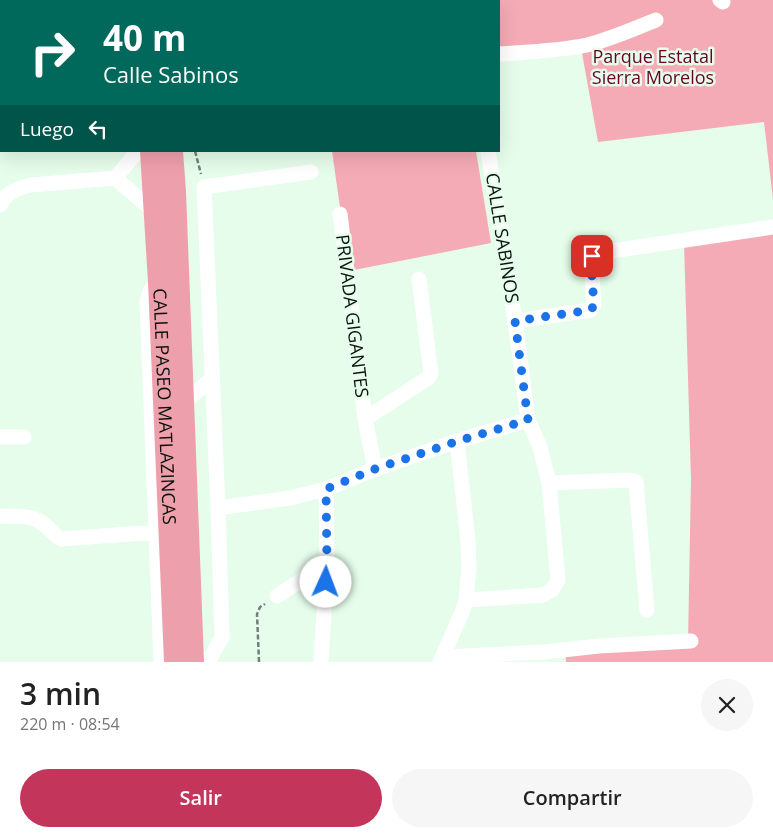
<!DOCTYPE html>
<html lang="es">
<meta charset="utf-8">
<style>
body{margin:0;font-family:"Open Sans",sans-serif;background:#f6f6f6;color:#222;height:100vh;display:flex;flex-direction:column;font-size:19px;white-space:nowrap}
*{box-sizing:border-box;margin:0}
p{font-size:16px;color:#767676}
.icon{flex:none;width:28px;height:28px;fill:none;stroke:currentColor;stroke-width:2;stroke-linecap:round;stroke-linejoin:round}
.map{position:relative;height:662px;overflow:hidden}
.details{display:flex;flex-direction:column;background:#fff;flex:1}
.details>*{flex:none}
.banner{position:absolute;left:0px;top:0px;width:500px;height:152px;box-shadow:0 5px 20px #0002;background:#00695c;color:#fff;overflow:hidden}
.pin{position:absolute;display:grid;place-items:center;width:42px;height:42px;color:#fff;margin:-21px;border-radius:10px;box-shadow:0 2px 8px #0006}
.me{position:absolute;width:55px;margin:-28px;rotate:2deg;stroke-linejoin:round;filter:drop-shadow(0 0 4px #0008)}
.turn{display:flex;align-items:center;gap:18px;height:105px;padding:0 20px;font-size:22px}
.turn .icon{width:65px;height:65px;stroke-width:2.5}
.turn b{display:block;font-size:35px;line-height:42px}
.then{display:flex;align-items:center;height:48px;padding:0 20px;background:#0003;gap:10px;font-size:19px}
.round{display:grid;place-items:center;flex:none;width:52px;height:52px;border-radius:26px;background:#f6f6f6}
.summary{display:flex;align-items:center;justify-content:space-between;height:85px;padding:0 20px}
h1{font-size:30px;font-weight:600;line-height:38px}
.primary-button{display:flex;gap:10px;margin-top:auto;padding:10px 20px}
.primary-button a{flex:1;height:58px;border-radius:30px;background:#c4355c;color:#fff;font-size:20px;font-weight:600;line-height:58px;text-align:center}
.primary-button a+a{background:#f6f6f6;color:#222}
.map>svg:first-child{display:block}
</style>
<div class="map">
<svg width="773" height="662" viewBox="0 0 773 662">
<rect width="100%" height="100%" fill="#e6fdeb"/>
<path fill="#f4abb5" d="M95,0h678v199l-9,-77 -166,20 -16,-89 -83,4v-56h-403z
M332,151h144l15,92 -142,28z
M773,230v432h-207l-1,-14 123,-5 3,-164 -7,-237z"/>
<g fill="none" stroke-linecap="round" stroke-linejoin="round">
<path stroke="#728176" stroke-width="2.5" stroke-dasharray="5 2.5" stroke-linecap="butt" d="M145,0l1,1
M195,151l6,23
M259,662l-2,-48 3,-7 5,-3"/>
<path stroke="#fff" stroke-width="15" d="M45,0v1
M65,0l1,1
M720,0l3,2
M473,1v-1
M499,54c29,-2 59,-3 88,-9 24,-6 46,-16 69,-25
M115,178l23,-27
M0,205c7,-13 18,-17 31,-20l84,-7 40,34
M340,214l25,205 10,50
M159,282l-9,9 -3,10 14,361
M515,321l76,-11 3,-5 -3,-46 1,-3 6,-3 175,-26
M183,404l29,-26
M365,419l63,-41 3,-4 -12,-95
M0,437h24
M549,483l82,-3 5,2 11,128
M218,508l72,-10 36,-9 49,-20 82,-28 71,-21
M0,516c16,1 34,-2 46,10 6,4 8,10 15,13l95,-7
M277,596l50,-33
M466,600l77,-5 9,-5 6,-10 -9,-97 -9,-36 -12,-27 -13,-99 -27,-170
M442,657l102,-5 55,-6 92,-5
M203,662l8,-5 11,-20 -4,-129 -14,-321 107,-15
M321,662l6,-99 -1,-74
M440,662l23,-52 3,-10 3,-32 -1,-27 -11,-100"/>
<g stroke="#eda0ab" stroke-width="22">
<path d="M92,0l1,1"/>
<path d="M120,0l1,1"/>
<path id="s1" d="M151,151l8,131 16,380"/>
<path d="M172,151l3,41 18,470"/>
</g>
</g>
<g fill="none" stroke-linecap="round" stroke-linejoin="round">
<path stroke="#1a73e8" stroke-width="9" stroke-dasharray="0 16.2" d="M326,582l1,-19 -1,-74 49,-20 83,-28 70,-21 -13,-99 76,-11 3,-5 -3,-43 1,-6"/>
</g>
<g text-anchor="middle" stroke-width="5" stroke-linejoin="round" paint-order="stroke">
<g font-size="18" fill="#650426" stroke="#e6fdeb">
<text x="653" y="63">Parque Estatal<tspan x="653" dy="21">Sierra Morelos</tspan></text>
</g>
<g font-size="18" fill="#09110c" stroke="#e6fdeb">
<text transform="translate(502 238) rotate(81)" y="6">CALLE SABINOS</text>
<text transform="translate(352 316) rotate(83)" y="6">PRIVADA GIGANTES</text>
<text dy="6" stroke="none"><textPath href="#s1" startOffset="256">CALLE PASEO MATLAZINCAS</textPath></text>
</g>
</g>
</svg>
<div class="pin" style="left:592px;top:256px;background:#d93025"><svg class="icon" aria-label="arrive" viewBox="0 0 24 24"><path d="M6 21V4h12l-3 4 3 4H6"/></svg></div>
<svg class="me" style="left:326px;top:582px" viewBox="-20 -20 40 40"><circle r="19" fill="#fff"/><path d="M0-13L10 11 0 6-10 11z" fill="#1a73e8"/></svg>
<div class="banner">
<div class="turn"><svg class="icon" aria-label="right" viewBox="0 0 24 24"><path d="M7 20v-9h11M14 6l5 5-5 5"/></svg><div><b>40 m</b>Calle Sabinos</div></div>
<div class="then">Luego<svg class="icon" aria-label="left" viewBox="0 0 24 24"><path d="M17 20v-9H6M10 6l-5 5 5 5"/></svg></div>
</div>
</div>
<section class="details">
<div class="summary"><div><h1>3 min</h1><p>220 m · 08:54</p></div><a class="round"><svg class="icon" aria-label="close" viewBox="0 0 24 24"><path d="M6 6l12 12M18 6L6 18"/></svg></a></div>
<div class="primary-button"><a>Salir</a><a>Compartir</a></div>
</section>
